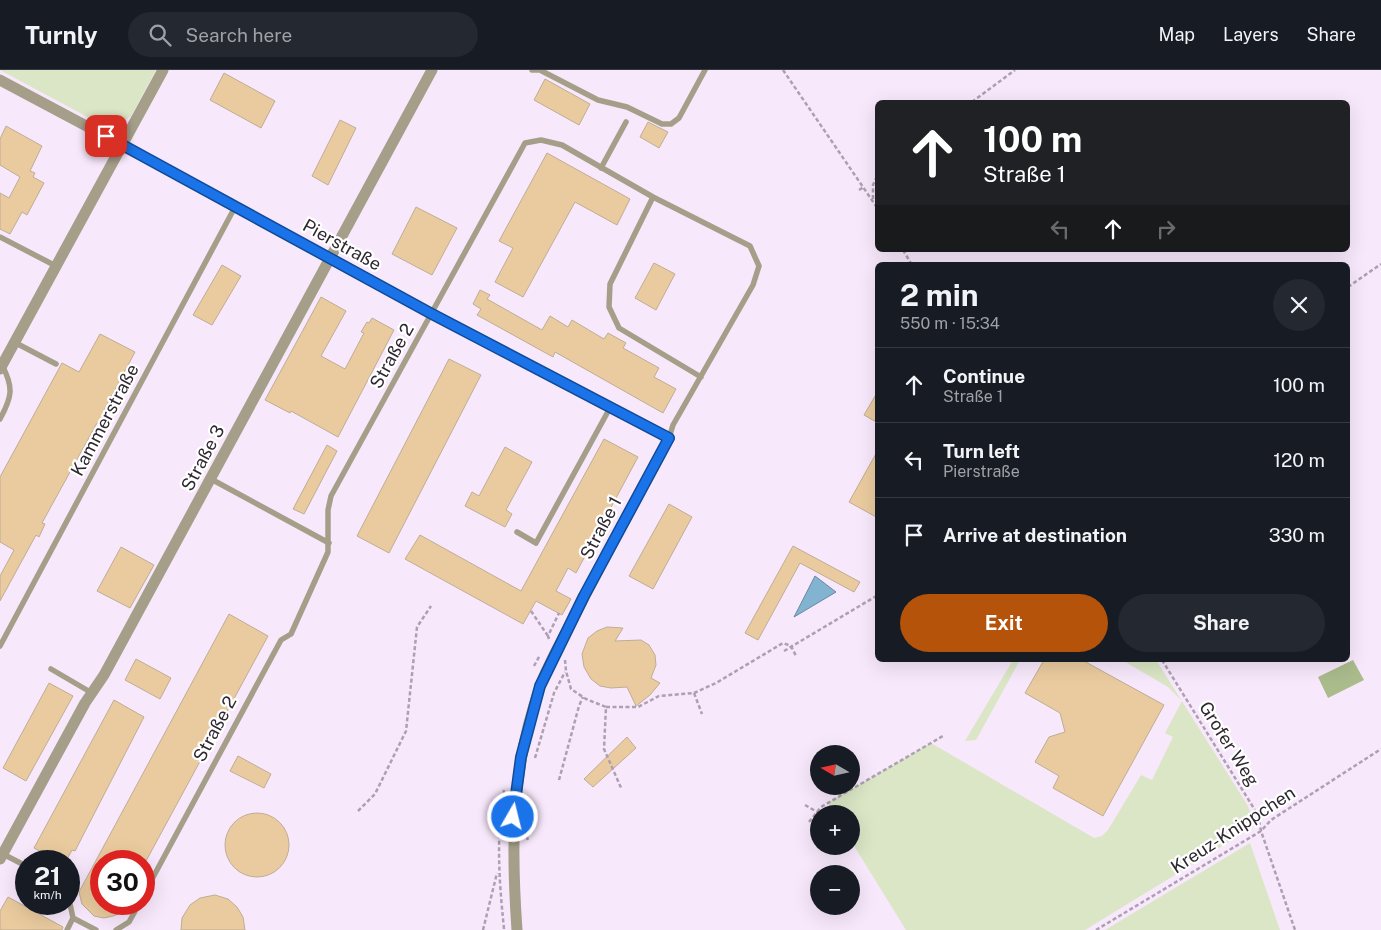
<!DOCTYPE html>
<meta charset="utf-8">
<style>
body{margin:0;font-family:"Public Sans",sans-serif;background:#242831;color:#f1f3f6;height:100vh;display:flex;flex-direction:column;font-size:19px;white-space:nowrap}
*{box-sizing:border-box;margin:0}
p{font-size:16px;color:#9ea1a6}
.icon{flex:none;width:28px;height:28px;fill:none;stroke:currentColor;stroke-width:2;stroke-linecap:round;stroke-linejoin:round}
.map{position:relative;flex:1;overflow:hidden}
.drawer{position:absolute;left:875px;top:192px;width:475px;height:400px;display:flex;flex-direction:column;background:#171b24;border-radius:8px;box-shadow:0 5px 20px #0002}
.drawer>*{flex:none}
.hud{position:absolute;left:875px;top:30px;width:475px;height:152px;border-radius:8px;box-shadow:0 5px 20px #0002;background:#202124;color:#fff;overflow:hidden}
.needle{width:32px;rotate:279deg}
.controls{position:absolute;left:810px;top:675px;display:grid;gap:10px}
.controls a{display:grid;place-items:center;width:50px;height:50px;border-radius:50%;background:#171b24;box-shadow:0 5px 20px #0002;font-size:25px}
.speed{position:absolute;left:15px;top:780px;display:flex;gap:10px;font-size:25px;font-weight:700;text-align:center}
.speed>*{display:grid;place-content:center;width:65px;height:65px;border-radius:50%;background:#171b24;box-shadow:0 5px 20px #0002;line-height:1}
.speed small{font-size:12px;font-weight:400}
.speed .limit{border:8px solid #d22;background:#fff;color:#111}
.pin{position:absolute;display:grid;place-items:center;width:42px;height:42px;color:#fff;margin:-21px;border-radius:10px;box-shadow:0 2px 8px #0006}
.me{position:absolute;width:55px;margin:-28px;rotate:8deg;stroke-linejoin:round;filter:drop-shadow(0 0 4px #0008)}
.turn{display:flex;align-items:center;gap:18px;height:105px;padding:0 25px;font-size:22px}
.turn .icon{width:65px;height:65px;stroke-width:2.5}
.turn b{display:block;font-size:35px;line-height:42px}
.lanes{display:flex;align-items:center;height:48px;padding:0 25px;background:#0003;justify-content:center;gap:25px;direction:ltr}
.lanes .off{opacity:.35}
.round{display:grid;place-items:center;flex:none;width:52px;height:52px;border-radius:26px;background:#242831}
.summary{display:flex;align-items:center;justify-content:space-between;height:85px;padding:0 25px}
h1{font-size:30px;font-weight:700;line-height:38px}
.action{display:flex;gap:10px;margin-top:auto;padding:10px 25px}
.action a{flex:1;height:58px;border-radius:30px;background:#b45309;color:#fff;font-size:20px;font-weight:700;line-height:58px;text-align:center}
.action a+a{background:#242831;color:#f1f3f6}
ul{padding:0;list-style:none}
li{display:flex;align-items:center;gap:15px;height:75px;padding:0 25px;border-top:1px solid #363941}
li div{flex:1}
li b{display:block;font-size:19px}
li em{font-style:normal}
header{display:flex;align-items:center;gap:30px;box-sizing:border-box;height:70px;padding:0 25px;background:#171b24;border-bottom:1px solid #363941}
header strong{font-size:24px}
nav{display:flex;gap:28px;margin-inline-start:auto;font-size:18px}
.search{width:350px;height:45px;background:#242831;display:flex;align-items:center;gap:12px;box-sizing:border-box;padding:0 18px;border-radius:28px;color:#9ea1a6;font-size:19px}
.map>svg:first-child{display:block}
</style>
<header>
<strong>Turnly</strong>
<div class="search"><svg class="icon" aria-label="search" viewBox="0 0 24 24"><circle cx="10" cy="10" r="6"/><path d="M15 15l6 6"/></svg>Search here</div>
<nav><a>Map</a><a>Layers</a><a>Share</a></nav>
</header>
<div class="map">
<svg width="1381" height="860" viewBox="0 0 1381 860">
<rect width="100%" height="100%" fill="#f8e8fc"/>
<path fill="#dae6c5" d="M0,0h156l-25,46 -7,5 -11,4 -18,-4z
M1013,590h7l-44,80 -11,1z
M1122,590h34l92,146 7,20 -170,104h-179l-55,-89v-27h-17l-7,-11 104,-60 163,95 8,-2 6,-6 33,-55 11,5 21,-43 -8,-4 17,-32 -14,-14z
M1250,773l30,87h-175z"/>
<path fill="#aabb8c" d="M1353,590l11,20 -36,18 -10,-21z"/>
<path fill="#82b3d1" stroke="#6989a1" d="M815,506l21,16 -42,25z"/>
<path fill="#eacb9f" stroke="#bead95" d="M224,3l51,28 -14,27 -51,-28z
M545,9l45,25 -11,21 -45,-25z
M340,50l16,8 -28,57 -16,-9z
M648,52l20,10 -9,16 -19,-11z
M6,56l36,20 -12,25 5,2 -2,4 11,6 -17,32 -5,-3 -12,22 -10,-5v-36l9,5 11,-21 -20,-12v-26z
M547,83l83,46 -13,26 -42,-23 -52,95 -28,-15 18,-34 -14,-7z
M416,137l41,21 -25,47 -40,-21z
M654,193l21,11 -19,36 -21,-12z
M222,195l19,11 -29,49 -19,-10z
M480,220l10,5 -3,4 55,31 8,-14 18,11 4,-7 32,19 4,-6 18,10 -3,5 36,20 -5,9 22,12 -13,24 -108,-61 -2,5 -76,-42 4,-6 -8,-5z
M321,227l25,14 -25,45 24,13 19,-36 -3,-1 6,-10 2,1 3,-5 22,12 -56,107 -47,-26 -1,2 -25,-13z
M100,264l35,18 -31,58 2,2 -7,12 -2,-1 -55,100 3,1 -6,13 -3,-2 -36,66v-25l14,-26 -14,-8v-65l62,-114 17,9z
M449,289l32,16 -92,178 -32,-17z
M878,321v32l-14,-8z
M604,369l34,18 -62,116 -8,-5 -12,23 15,8 -9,16 -26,-14 -13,23 -118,-65 15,-24 101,56z
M327,375l10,6 -33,63 -11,-5z
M505,377l27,15 -26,48 6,4 -7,13 -40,-21 7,-14 7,4z
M878,380v68l-29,-16z
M669,434l23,13 -39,72 -24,-13z
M793,476l67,36 -6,10 -54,-29 -42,77 -13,-7z
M121,477l33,18 -24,43 -33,-17z
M229,544l39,22 -122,225h-45v43h23l-6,10 -5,2 -9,2 -10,-2 -12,-12 -3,-12z
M607,557l16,1 -8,13 26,-1 8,5 6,10 1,10 -5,13 9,5 -10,12 -14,11 -9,-19 -16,1 -11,-2 -9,-7 -7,-12 -2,-13 6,-16 9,-7z
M136,589l35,19 -11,21 -35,-19z
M1044,590h38l82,45 -61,111 -50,-28 6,-12 -24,-14 14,-25 16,-5 -5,-19 -35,-20z
M49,613l24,13 -47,85 -23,-13z
M114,630l30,17 -69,134 -3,-1 -6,11h-8l-24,-13z
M627,667l9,11 -43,39 -9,-8z
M238,686l33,18 -7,14 -34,-17z
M225 775a32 32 0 1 1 64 0a32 32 0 1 1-64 0Z
M215,825l13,4 9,8 6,10 2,13h-64l1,-12 8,-13 10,-7z
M8,827l55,30 -1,3h-62v-19z"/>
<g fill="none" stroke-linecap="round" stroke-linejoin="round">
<path stroke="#ada0b0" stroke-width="2.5" stroke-dasharray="4 2.5" stroke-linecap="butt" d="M783,0l95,139
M972,32l43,-32
M859,120l5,-3
M873,129v-14l5,-11
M903,180l9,15
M1348,217l33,-23
M531,541l17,25
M549,569l-1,-3 11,-23
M784,581l94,-56
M565,590l1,11 5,18 15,10 20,8 -2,42 18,41
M1162,590l96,155 3,16 34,99
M534,596l6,-11
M694,623l22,-10 67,-40 8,3 5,10
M606,637h32l21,-11 35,-3 8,21
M535,688l19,-65 11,-21
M559,710l20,-74 4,-9
M805,735l12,7
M358,741l17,-17 31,-63 11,-104 14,-21
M809,752l12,-15 122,-71
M527,766l1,6
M504,859c-5,-50 -8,-90 0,-139
M483,860l14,-57
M1096,860l165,-99 10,-11 110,-71"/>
<path stroke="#a59f8a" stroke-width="5.5" d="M532,0h8
M540,0l58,30 29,7 35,17h9l8,-6 26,-48
M601,98l25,-46
M653,127l-43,87 -1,23 10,21 82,49
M0,167l56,29
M14,272l42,22
M0,349c12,-22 14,-31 2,-54
M211,409l118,64
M517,462l19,11 75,-137
M0,576l235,-439
M51,599l41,24
M3,784l23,12
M144,824l137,-254 10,-6 37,-82v-42l3,-14 194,-353 16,-3 21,5 91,52 97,49 9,20 -6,19 -80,140 -4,13
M69,829l4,19
M67,860l6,-12 23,12
M116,860l13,-8 10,-18"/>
<path stroke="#a59f8a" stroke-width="11" d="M0,10l122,65 310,169 237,124c-31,59 -64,118 -94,177 -12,24 -27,48 -35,72 -29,81 -29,158 -23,243
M0,299l163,-299
M0,789l85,-156 19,-28 328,-605"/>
</g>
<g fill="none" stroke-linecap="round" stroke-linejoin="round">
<defs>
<path id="route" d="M106,66l326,178 237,124 -85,158 -44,90 -19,71 -8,60"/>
</defs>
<use href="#route" stroke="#114b97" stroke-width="12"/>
<use href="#route" stroke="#1a73e8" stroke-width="9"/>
</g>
<g text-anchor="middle" stroke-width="4.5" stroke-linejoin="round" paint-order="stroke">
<g font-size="18" fill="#2f2831" stroke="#fff">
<text transform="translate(342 175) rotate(29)" y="6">Pierstraße</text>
<text transform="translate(392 286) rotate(-61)" y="6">Straße 2</text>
<text transform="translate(105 350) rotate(-62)" y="6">Kammerstraße</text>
<text transform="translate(203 388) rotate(-62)" y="6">Straße 3</text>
<text transform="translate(601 458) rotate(-62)" y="6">Straße 1</text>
<text transform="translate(215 659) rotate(-62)" y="6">Straße 2</text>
<text transform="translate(1229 674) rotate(58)" y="6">Grofer Weg</text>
<text transform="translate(1233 760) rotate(-33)" y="6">Kreuz-Knippchen</text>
</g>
</g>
</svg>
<div class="controls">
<a><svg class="needle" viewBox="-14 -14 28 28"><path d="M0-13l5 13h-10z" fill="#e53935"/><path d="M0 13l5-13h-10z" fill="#9ea1a6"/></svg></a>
<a>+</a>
<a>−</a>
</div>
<div class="speed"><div>21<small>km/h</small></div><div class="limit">30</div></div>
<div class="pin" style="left:106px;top:66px;background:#d93025"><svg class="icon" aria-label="arrive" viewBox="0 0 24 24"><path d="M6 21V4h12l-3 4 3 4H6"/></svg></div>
<svg class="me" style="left:513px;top:747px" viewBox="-20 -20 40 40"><circle r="17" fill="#1a73e8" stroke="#fff" stroke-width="3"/><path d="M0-11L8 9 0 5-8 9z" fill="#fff"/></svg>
<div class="hud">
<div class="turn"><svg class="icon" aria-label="ahead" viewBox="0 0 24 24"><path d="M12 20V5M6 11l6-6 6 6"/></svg><div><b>100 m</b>Straße 1</div></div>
<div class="lanes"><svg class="icon off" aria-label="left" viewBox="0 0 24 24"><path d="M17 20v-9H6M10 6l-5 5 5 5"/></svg><svg class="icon" aria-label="ahead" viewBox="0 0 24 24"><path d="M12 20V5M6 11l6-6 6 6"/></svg><svg class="icon off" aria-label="right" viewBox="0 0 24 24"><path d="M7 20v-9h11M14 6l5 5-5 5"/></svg></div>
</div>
<section class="drawer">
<div class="summary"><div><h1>2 min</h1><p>550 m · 15:34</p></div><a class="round"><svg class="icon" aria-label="close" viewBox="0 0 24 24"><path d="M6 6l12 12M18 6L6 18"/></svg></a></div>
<ul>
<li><svg class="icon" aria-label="ahead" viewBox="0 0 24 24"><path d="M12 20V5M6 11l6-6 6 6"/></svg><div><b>Continue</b><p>Straße 1</p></div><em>100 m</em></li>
<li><svg class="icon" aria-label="left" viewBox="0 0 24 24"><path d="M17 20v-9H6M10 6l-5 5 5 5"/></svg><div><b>Turn left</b><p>Pierstraße</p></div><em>120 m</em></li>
<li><svg class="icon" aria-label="arrive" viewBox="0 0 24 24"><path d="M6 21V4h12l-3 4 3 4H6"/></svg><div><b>Arrive at destination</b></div><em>330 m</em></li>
</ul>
<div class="action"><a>Exit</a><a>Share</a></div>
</section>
</div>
